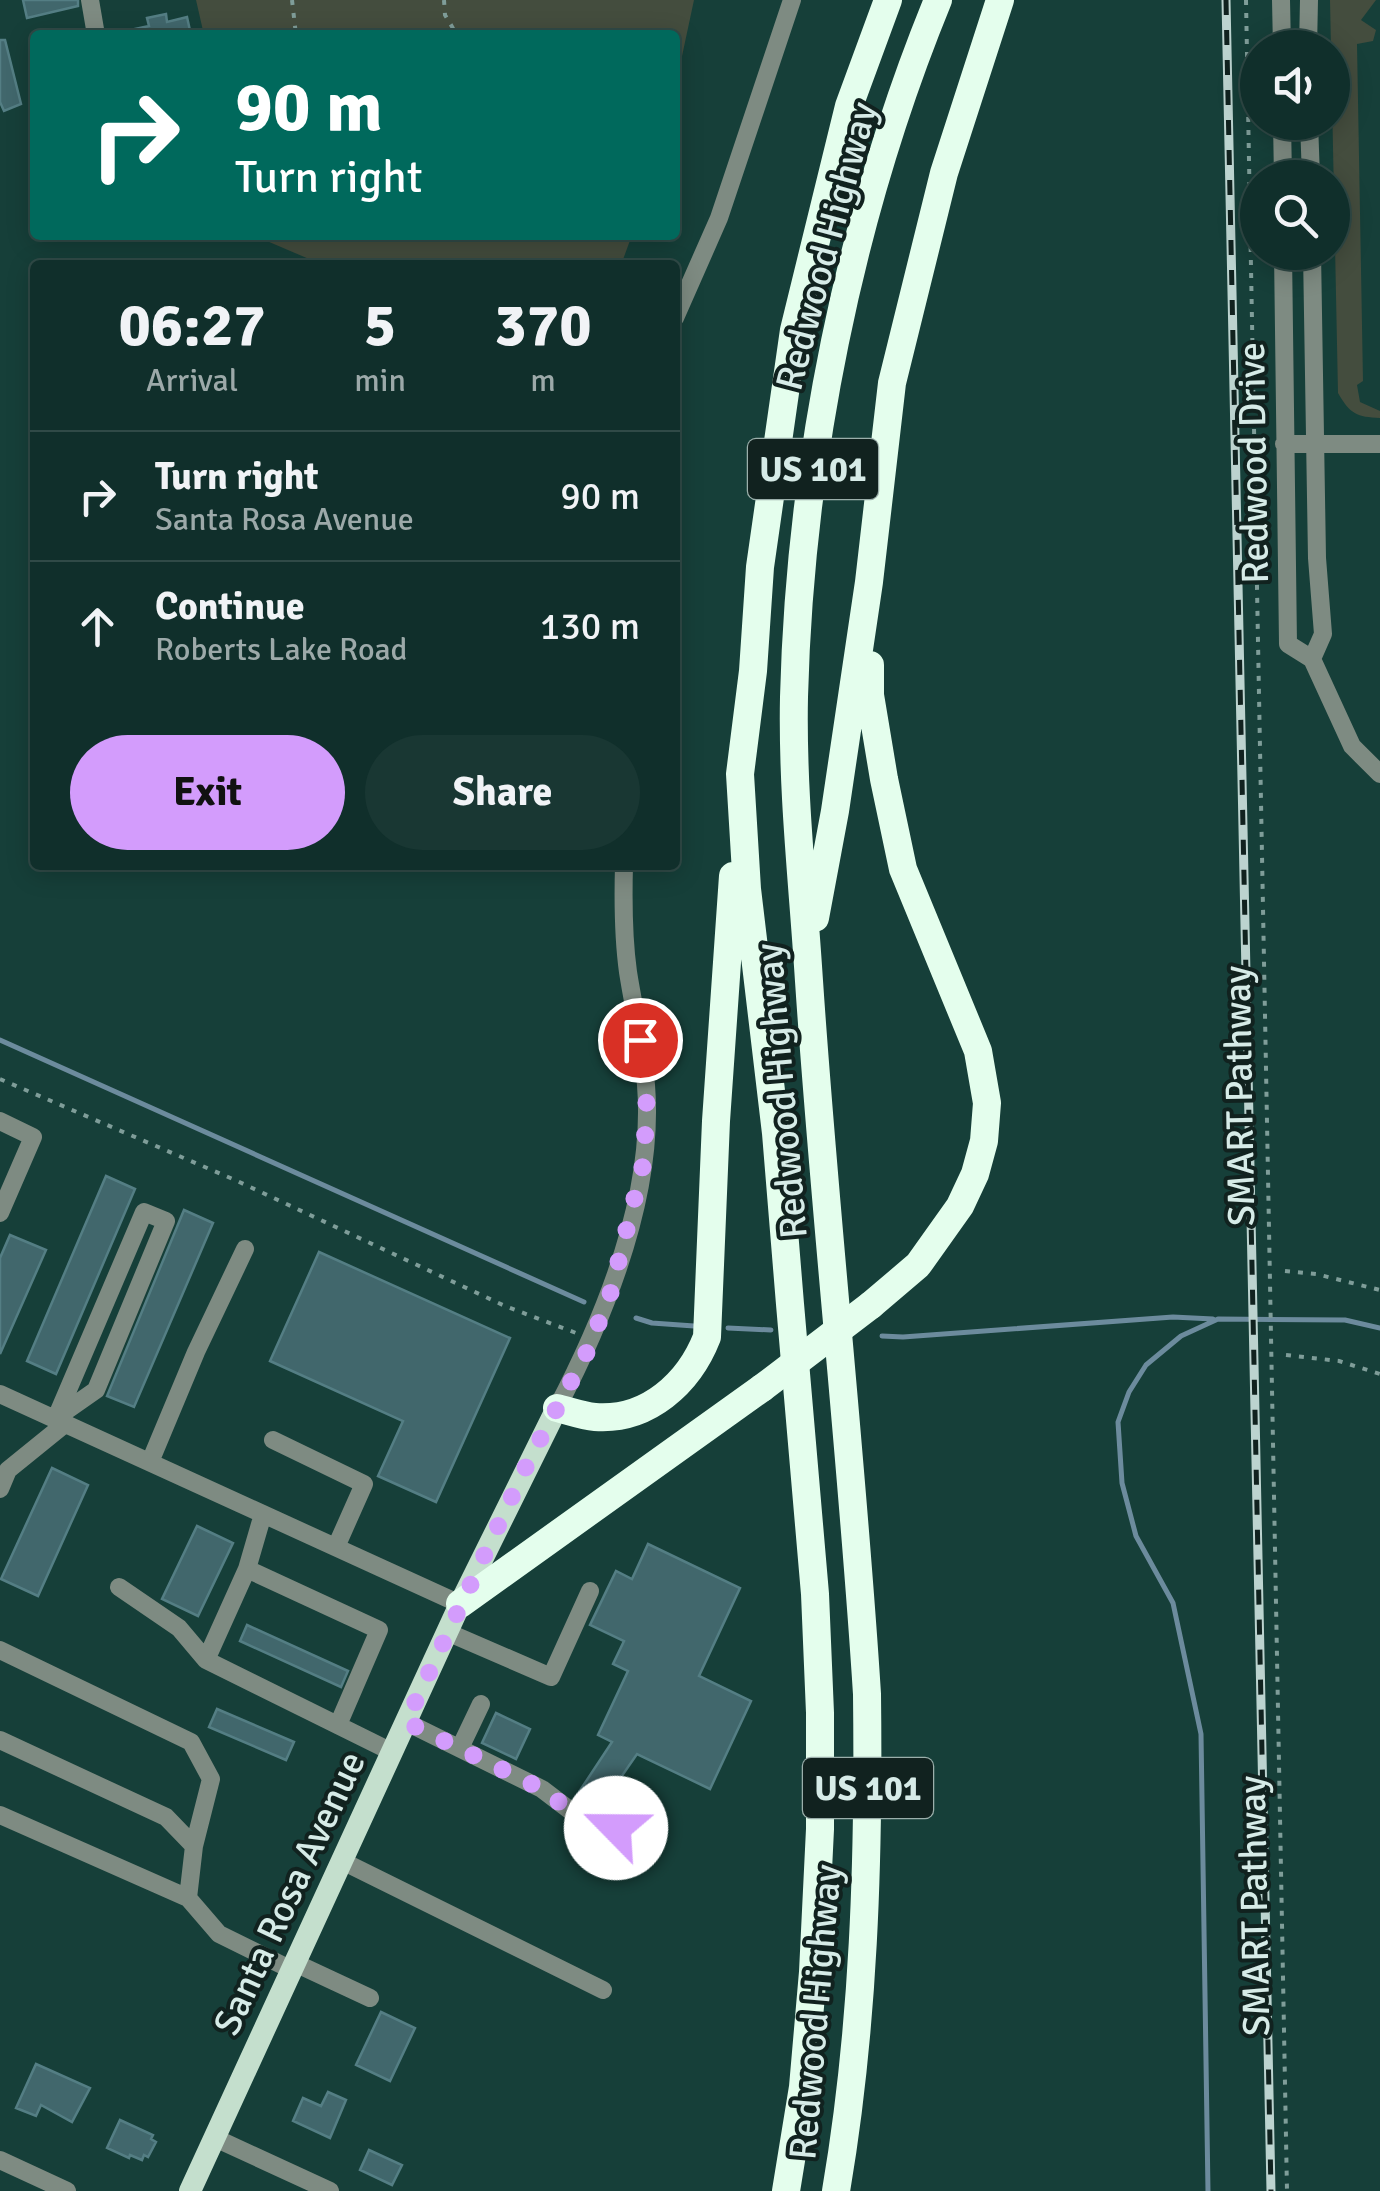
<!DOCTYPE html>
<style>
body{margin:0;font-family:Signika,sans-serif;background:#193733;color:#f1f3f6;height:100vh;display:flex;flex-direction:column;font-size:38px;white-space:nowrap}
*{box-sizing:border-box;margin:0}
p{font-size:32px;color:#9ca9a9}
.icon{flex:none;width:55px;height:55px;fill:none;stroke:currentColor;stroke-width:2;stroke-linecap:round;stroke-linejoin:round}
.map{position:relative;flex:1;overflow:hidden}
.sheet{position:absolute;left:30px;top:260px;width:650px;height:610px;display:flex;flex-direction:column;background:#102f2b;border-radius:10px;box-shadow:0 5px 25px #0003,0 0 0 2px #304a47}
.sheet>*{flex:none}
.banner{position:absolute;left:30px;top:30px;width:650px;height:210px;border-radius:10px;box-shadow:0 5px 25px #0003,0 0 0 2px #304a47;background:#00695c;color:#fff;overflow:hidden}
.buttons{position:absolute;left:1240px;top:30px;display:grid;gap:20px}
.buttons a{display:grid;place-items:center;width:110px;height:110px;border-radius:50%;background:#102f2b;box-shadow:0 5px 25px #0003,0 0 0 2px #304a47;font-size:50px}
.pin{position:absolute;display:grid;place-items:center;width:85px;height:85px;color:#fff;margin:-42px;border:5px solid #fff;border-radius:50%;box-shadow:0 2px 10px #0007}
.me{position:absolute;width:110px;margin:-55px;rotate:293deg;stroke-linejoin:round;filter:drop-shadow(0 0 8px #0008)}
.turn{display:flex;align-items:center;gap:35px;height:210px;padding:0 40px;font-size:45px}
.turn .icon{width:130px;height:130px;stroke-width:2.5}
.turn b{display:block;font-size:70px;line-height:85px}
.eta{display:flex;justify-content:space-evenly;align-items:center;height:170px;text-align:center}
.eta b{font-size:60px;font-weight:800;line-height:70px}
.primary-button{display:flex;gap:20px;margin-top:auto;padding:20px 40px}
.primary-button a{flex:1;height:115px;border-radius:60px;background:#d39cfc;color:#111;font-size:40px;font-weight:800;line-height:115px;text-align:center}
.primary-button a+a{background:#193733;color:#f1f3f6}
ul{padding:0;list-style:none}
li{display:flex;align-items:center;gap:30px;height:130px;padding:0 40px;border-top:2px solid #304a47}
li div{flex:1}
li b{display:block;font-size:38px}
li em{font-style:normal}
.map>svg:first-child{display:block}
</style>
<div class="map">
<svg width="1380" height="2191" viewBox="0 0 1380 2191">
<rect width="100%" height="100%" fill="#163f39"/>
<path fill="#444d3e" d="M196,0h498l-19,89v-54h-471z
M1330,0h46l-15,20 15,10 -3,11 -16,3 6,337 -6,4 3,17 20,9v7c-23,-1 -30,-4 -42,-25z
M253,235h379l-11,30h-298z"/>
<g fill="none" stroke-linecap="round" stroke-linejoin="round">
<path stroke="#6c8b9d" stroke-width="5" d="M0,1040l584,262
M636,1318l16,5 42,3
M728,1328l43,2
M882,1336l21,1 270,-20 40,2
M1208,2191l-7,-457 -28,-131 -37,-67 -14,-53 -4,-61 11,-30 17,-27 35,-29 37,-17 127,1 35,8"/>
</g>
<path fill="#41676c" stroke="#547e84" stroke-width="2.5" d="M23,0h55v6l-51,12z
M166,14l1,8 20,-5 4,18h-55l-1,-6 14,-3 -2,-8z
M0,40h5l16,64 -17,7 -4,-9z
M106,1176l29,13 -79,185 -29,-13z
M184,1210l29,13 -79,184 -27,-11z
M10,1235l36,15 -46,104v-96z
M319,1252l191,86 -74,164 -58,-26 25,-55 -133,-60z
M52,1468l36,17 -50,111 -37,-17z
M197,1526l36,17 -35,73 -36,-17z
M648,1544l92,44 -41,88 52,25 -41,88 -73,-35 -20,29 8,5 -17,25 -15,-3 -18,-12 37,-56 -14,-7 30,-64 -15,-7 11,-23 -34,-16 26,-54 16,8z
M247,1625l101,46 -7,16 -101,-46z
M217,1709l77,33 -8,18 -77,-33z
M496,1713l34,16 -14,30 -34,-16z
M381,2012l34,16 -25,53 -34,-16z
M36,2064l54,24 -18,34 -31,-17 -5,11 -20,-8z
M328,2092l18,8 -16,38 -37,-17 10,-23 18,8z
M120,2120l33,15 -2,4 5,3 -8,15 -4,-2 -2,5 -12,-5 -1,3 -22,-10z
M369,2150l33,15 -10,20 -32,-15z"/>
<g fill="none" stroke-linecap="round" stroke-linejoin="round">
<path stroke="#7f9d99" stroke-width="4" stroke-dasharray="5 8" stroke-linecap="butt" d="M292,0l4,35
M444,0l1,15 12,20
M1246,0l41,2191
M0,1079l235,101 270,126 71,27
M1285,1271l31,3 64,16
M1286,1355l53,6 41,13"/>
<path stroke="#7e8b82" stroke-width="18" d="M90,0l6,35
M1281,0l1,48
M1308,48l1,-48
M1282,122l1,56
M1309,122l2,56
M1283,252l5,392 24,15 40,87 28,28
M675,318l44,-100 73,-218
M1284,444h96
M1312,659l11,-25 -6,-76 -5,-306
M0,1121l33,16 -33,76
M144,1212l22,9 -70,169 -40,28z
M0,1394l460,210
M557,1408c46,-88 91,-198 90,-299 0,-46 -12,-92 -19,-137 -5,-36 -5,-71 -4,-107
M273,1440l91,44 -28,63
M150,1462l46,-110 49,-103
M0,1489l8,-19 58,-47
M263,1514l-16,55 -41,91 186,92
M247,1569l132,61 -41,95
M119,1587l60,41 27,32
M447,1632l104,45 39,-86
M0,1650l191,92 20,37 -17,67 -6,52
M406,1722l136,67 42,32 32,7
M0,1740l166,77 28,29
M460,1748l21,-44
M0,1815l188,83 31,36 73,36
M342,1861l261,129
M295,1963l75,35
M215,2138l115,53
M0,2160l67,31"/>
<path stroke="#c4dfcd" stroke-width="22" d="M190,2191l270,-587 97,-196"/>
<path stroke="#e4feed" stroke-width="28" d="M870,665v30l14,84 19,90 75,182 9,52 -3,38 -9,33 -15,32 -42,59 -47,40
M815,918l20,-107 34,-229 23,-199 52,-210 56,-173
M557,1408c12,3 26,8 38,9 53,4 94,-34 112,-80l9,-216 17,-245
M460,1604l302,-216
M786,2191l17,-104 10,-115 7,-143v-116l-5,-119 -25,-290 -14,-171 -29,-244 -7,-115 13,-103 7,-104 34,-237 55,-224 39,-106
M836,2191c28,-164 33,-331 31,-497 -15,-238 -42,-475 -58,-713 -6,-95 -17,-189 -15,-284 6,-234 55,-480 144,-697"/>
<defs>
<path id="rail" d="M1226,0l45,2191"/>
</defs>
<use href="#rail" stroke="#bcd3cf" stroke-width="9"/>
<use href="#rail" stroke="#11221f" stroke-width="5" stroke-dasharray="15" stroke-linecap="butt"/>
<path stroke="#e4feed" stroke-width="28" d="M762,1388l109,-83"/>
</g>
<g fill="none" stroke-linecap="round" stroke-linejoin="round">
<path stroke="#d39cfc" stroke-width="18" stroke-dasharray="0 32.4" d="M616,1828l-32,-7 -42,-32 -136,-67 124,-264 56,-104 24,-59 33,-130 4,-57 -7,-68"/>
</g>
<g text-anchor="middle" stroke-width="8" stroke-linejoin="round" paint-order="stroke">
<g fill="#11221f" stroke="#9bafab" stroke-width="2.5">
<rect x="748" y="439" width="130" height="60" rx="8"/>
<rect x="803" y="1758" width="130" height="60" rx="8"/>
</g>
<g font-size="35" font-weight="bold" fill="#d6ebe7">
<text x="813" y="481">US 101</text>
<text x="868" y="1800">US 101</text>
</g>
<g font-size="38" fill="#d6ebe7" stroke="#11221f">
<text transform="translate(826 246) rotate(-75)" y="13">Redwood Highway</text>
<text transform="translate(1253 463) rotate(-91)" y="13">Redwood Drive</text>
<text transform="translate(781 1091) rotate(-95)" y="13">Redwood Highway</text>
<text transform="translate(1239 1096) rotate(-91)" y="13">SMART Pathway</text>
<text transform="translate(289 1893) rotate(-65)" y="13">Santa Rosa Avenue</text>
<text transform="translate(1254 1906) rotate(-91)" y="13">SMART Pathway</text>
<text transform="translate(815 2012) rotate(-85)" y="13">Redwood Highway</text>
</g>
</g>
</svg>
<div class="buttons">
<a><svg class="icon" aria-label="sound" viewBox="0 0 24 24"><path d="M4 9h4l5-4v14l-5-4H4zM17 9q2 3 0 6"/></svg></a>
<a><svg class="icon" aria-label="search" viewBox="0 0 24 24"><circle cx="10" cy="10" r="6"/><path d="M15 15l6 6"/></svg></a>
</div>
<div class="pin" style="left:640px;top:1040px;background:#d93025"><svg class="icon" aria-label="arrive" viewBox="0 0 24 24"><path d="M6 21V4h12l-3 4 3 4H6"/></svg></div>
<svg class="me" style="left:616px;top:1828px" viewBox="-20 -20 40 40"><circle r="19" fill="#fff"/><path d="M0-13L10 11 0 6-10 11z" fill="#d39cfc"/></svg>
<div class="banner">
<div class="turn"><svg class="icon" aria-label="right" viewBox="0 0 24 24"><path d="M7 20v-9h11M14 6l5 5-5 5"/></svg><div><b>90 m</b>Turn right</div></div>
</div>
<section class="sheet">
<div class="eta">
<div><b>06:27</b><p>Arrival</p></div>
<div><b>5</b><p>min</p></div>
<div><b>370</b><p>m</p></div>
</div>
<ul>
<li><svg class="icon" aria-label="right" viewBox="0 0 24 24"><path d="M7 20v-9h11M14 6l5 5-5 5"/></svg><div><b>Turn right</b><p>Santa Rosa Avenue</p></div><em>90 m</em></li>
<li><svg class="icon" aria-label="ahead" viewBox="0 0 24 24"><path d="M12 20V5M6 11l6-6 6 6"/></svg><div><b>Continue</b><p>Roberts Lake Road</p></div><em>130 m</em></li>
</ul>
<div class="primary-button"><a>Exit</a><a>Share</a></div>
</section>
</div>
